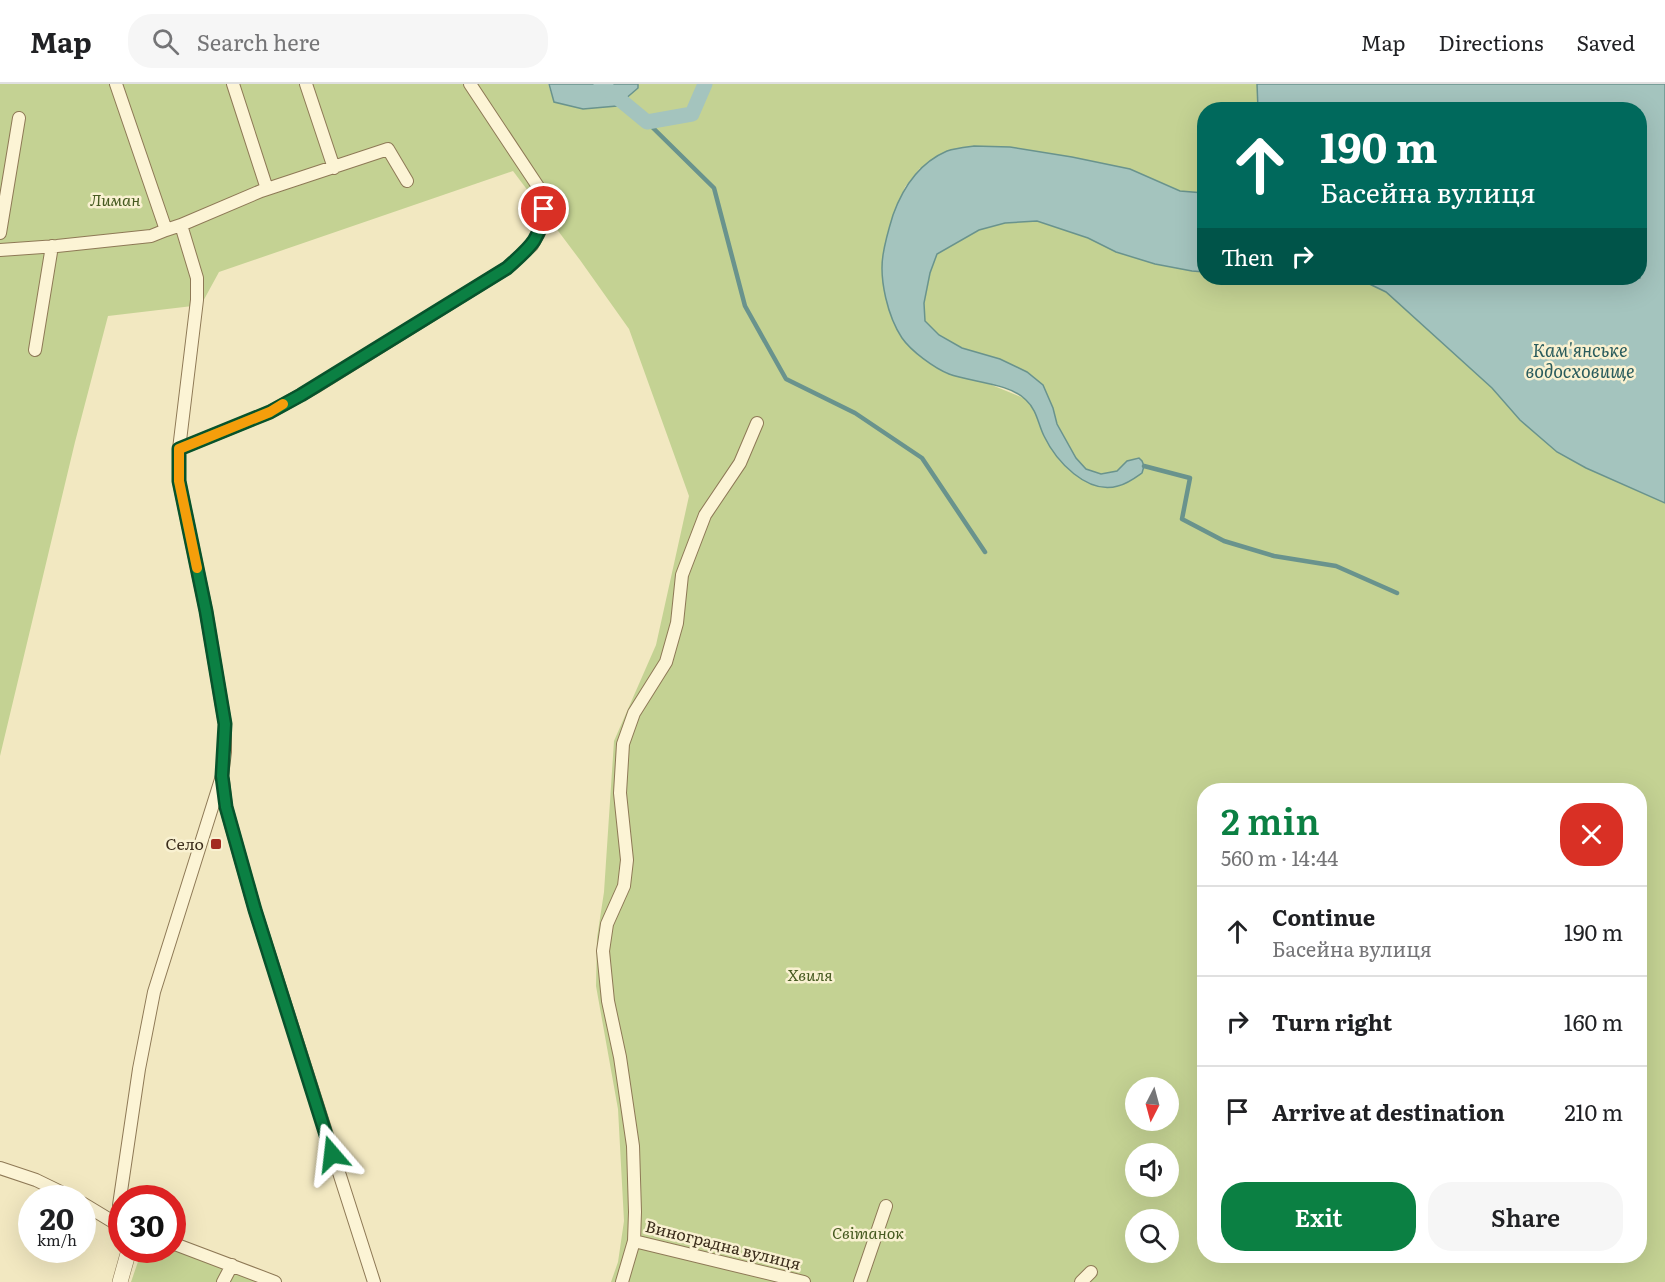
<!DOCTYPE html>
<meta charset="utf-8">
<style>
body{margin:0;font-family:Literata,serif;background:#f6f6f6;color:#202124;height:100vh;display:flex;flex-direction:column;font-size:22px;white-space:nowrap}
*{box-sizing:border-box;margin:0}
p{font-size:20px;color:#757577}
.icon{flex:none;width:33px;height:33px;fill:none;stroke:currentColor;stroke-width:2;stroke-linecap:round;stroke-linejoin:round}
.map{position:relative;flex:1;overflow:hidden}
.sheet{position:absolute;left:1197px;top:699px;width:450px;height:480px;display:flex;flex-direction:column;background:#fff;border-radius:24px;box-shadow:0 6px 24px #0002}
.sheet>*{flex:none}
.hud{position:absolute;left:1197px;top:18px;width:450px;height:183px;border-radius:24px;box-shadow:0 6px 24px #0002;background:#00695c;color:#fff;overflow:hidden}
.needle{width:39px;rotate:186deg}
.buttons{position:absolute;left:1125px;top:993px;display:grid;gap:12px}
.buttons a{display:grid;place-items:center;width:54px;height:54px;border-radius:50%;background:#fff;box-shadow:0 6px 24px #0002;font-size:30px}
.speed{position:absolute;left:18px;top:1101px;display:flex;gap:12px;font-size:30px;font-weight:700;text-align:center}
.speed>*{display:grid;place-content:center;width:78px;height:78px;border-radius:50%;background:#fff;box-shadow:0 6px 24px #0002;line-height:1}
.speed small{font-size:15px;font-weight:400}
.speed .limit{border:9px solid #d22;background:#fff;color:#111}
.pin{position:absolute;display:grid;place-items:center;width:51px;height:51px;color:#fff;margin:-26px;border:3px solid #fff;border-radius:50%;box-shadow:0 2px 6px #0007}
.me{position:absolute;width:66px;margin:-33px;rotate:343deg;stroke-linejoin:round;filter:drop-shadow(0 0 4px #0008)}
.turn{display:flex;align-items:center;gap:21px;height:126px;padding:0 24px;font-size:27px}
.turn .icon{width:78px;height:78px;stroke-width:2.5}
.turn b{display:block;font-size:42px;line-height:51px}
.then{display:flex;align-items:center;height:57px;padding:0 24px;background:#0003;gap:12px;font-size:22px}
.round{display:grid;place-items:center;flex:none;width:63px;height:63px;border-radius:24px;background:#f6f6f6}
.summary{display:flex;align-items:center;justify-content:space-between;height:102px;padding:0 24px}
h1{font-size:36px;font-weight:600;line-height:45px;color:#0b8043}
.action{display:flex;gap:12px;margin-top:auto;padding:12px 24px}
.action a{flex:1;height:69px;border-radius:24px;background:#0b8043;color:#fff;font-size:24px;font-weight:600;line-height:69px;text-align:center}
.action a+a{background:#f6f6f6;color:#202124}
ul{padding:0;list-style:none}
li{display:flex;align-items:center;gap:18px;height:90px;padding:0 24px;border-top:2px solid #e0e0e0}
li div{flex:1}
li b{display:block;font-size:22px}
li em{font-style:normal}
header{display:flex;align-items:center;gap:36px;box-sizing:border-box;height:84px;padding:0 30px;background:#fff;border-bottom:2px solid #e0e0e0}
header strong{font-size:28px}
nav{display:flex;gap:33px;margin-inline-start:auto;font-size:21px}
.search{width:420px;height:54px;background:#f6f6f6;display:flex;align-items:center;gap:15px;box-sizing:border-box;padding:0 21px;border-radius:24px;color:#757577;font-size:22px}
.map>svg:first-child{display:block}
</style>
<header>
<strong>Map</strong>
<div class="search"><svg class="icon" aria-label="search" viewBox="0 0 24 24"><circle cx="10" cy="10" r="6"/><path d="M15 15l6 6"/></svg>Search here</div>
<nav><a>Map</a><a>Directions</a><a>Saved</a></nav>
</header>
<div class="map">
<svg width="1665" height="1198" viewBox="0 0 1665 1198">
<rect width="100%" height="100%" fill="#f2e8c1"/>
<path fill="#c4d293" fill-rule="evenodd" d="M0,0h548l6,18 84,-14v-4h619l1,25 -54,1v83l-24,-2 -50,-22 -58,-12 -152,11 -15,19 -12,29 -10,40 66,118 33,7 44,18 11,16 7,22 60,50h13l14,-7 -4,-19 -10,10 -16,3 -15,-5 -10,-11 -19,-34 -4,-16 -53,-49 -38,-11 -23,-13 -14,-14 -1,-18 6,-30 7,-19 42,-24 26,-7 32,-2 51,17 28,14 76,19 12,1v6h155l27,14 106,96 28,32 37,32 29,16 79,35v779h-1054l7,-20 6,-41 -6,-112 -22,-123 1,-48 7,-46 10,-151 42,-96 33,-149 -60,-167 -49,-69 -67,-89 -294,101 -18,33 -93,11 -33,126 -75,314zM1204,706h436v466h-436zM1136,1004h32v32h-32zM1136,1070h32v32h-32zM1136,1136h32v32h-32z
M142,1166h30l60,15 48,17h-149z"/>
<path fill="#a4c4be" stroke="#69938d" stroke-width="1.5" d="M549,0h89v4l-21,18 -34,3 -29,-7z
M1257,0h408v419l-79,-35 -29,-16 -37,-32 -28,-32 -106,-96 -29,-14h283v-168l-382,-1z
M974,62l36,1 62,10 58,12 50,22 24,2v79l-12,-1 -37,-7 -39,-12 -28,-14 -51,-17 -32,2 -26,7 -42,24 -7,19 -6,30 1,18 14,14 23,13 38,11 27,13 16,13 10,23 4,16 19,34 10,11 15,5 16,-3 10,-10 12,-3 3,3 2,5 -2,7c-7,5 -15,11 -24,13 -31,9 -62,-25 -74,-50 -6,-12 -7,-26 -18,-36 -16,-17 -56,-18 -77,-26 -15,-6 -38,-23 -47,-36 -14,-21 -23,-58 -19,-83 2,-13 6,-27 10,-40 10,-28 26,-52 54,-64 8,-3 19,-4 27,-5z"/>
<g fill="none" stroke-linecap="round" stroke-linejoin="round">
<path stroke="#69938d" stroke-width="4.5" d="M647,38l67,66 31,118 41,73 69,34 67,45 63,94
M1144,382l46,12 -8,41 42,22 50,15 62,10 61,27"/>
<path stroke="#a4c4be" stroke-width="15" d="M601,0l46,38 45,-8 13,-30"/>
<defs>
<path id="minor" d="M116,0l50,146 15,-5 16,53v22l-18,149v32l27,130 19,113v28l-3,24 -68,216 -15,77 -20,136 3,24
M233,0l34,105
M306,0l28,84
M181,141l80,-34 127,-42 19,32
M0,149l19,-115
M0,166l57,-4 94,-10 15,-6
M35,266l17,-104
M179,365l91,-37 47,-26 190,-118 25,-23 10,-18 2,-18 -5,-21 -69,-104
M223,697l3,26 29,103 119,372
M0,1084l36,12 37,18
M82,1119l38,23
M634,1157l170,41
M172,1159l103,39
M223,1198l9,-17
M622,1198l12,-41 1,-29 -2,-66 -13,-89 -12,-56 -5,-50 4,-27 17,-38 3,-26 -7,-67 3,-49 11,-31 32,-51 11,-39 5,-48 23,-60 35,-52 17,-40
M860,1198l26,-76
M1081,1198l10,-10"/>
<path id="tertiary" d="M120,1198l9,-32"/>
</defs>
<use href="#minor" stroke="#8e7956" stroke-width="14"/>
<use href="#tertiary" stroke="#8e7956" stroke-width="16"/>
<use href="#minor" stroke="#fcf4d5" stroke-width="12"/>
<use href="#tertiary" stroke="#fcf4d5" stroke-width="15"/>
</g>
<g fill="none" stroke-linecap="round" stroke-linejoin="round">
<defs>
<path id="route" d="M332,1070l-77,-244 -29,-103 -4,-31 3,-52 -19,-113 -27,-130v-32l91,-37 31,-17 206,-127c23,-21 33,-27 37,-59"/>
</defs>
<use href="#route" stroke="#07532c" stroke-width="15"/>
<use href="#route" stroke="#0b8043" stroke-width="10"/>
<path stroke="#f59e0b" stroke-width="10" d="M197,484l-18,-87v-32l91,-37 13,-8"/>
</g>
<rect fill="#a32b20" stroke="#f9f1d1" stroke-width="2" x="210" y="754" width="12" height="12" rx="3"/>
<g text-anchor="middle" stroke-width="5" stroke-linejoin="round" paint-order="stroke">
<g font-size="16" font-style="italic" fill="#465a20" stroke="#f9f1d1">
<text x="115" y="122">Лиман</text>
<text x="810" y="897">Хвиля</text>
<text x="868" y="1155">Світанок</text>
</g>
<g font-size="16" fill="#3c2e1c" stroke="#f9f1d1" text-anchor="end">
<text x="204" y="766">Село</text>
</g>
<g font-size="16" fill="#3c2e1c" stroke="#f9f1d1">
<text transform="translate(723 1161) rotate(14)" y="6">Виноградна вулиця</text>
</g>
<g font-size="18" font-style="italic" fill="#2a5c5d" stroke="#f9f1d1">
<text x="1580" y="273">Кам'янське<tspan x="1580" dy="21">водосховище</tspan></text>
</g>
</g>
</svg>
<div class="buttons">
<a><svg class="needle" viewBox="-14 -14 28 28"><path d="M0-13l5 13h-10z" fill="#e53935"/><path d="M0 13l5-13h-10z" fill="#757577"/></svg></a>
<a><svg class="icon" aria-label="sound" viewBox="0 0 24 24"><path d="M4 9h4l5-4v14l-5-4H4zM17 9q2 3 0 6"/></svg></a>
<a><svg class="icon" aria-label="search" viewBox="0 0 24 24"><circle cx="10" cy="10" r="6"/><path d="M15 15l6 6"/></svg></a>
</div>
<div class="speed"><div>20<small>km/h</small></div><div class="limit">30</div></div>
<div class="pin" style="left:544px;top:125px;background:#d93025"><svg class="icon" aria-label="arrive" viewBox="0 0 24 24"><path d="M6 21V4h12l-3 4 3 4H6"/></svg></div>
<svg class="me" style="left:332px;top:1070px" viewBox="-20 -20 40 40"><path d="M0-17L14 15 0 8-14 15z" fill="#0b8043" stroke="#fff" stroke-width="4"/></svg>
<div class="hud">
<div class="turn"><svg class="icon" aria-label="ahead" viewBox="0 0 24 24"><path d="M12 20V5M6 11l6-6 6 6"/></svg><div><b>190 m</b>Басейна вулиця</div></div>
<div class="then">Then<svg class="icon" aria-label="right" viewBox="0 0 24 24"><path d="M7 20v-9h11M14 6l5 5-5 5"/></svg></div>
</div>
<section class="sheet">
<div class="summary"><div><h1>2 min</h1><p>560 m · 14:44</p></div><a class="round" style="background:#d93025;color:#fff"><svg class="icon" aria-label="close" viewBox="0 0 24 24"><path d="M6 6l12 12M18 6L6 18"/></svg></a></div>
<ul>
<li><svg class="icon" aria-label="ahead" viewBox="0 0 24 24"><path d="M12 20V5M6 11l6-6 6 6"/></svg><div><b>Continue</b><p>Басейна вулиця</p></div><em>190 m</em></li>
<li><svg class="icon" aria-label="right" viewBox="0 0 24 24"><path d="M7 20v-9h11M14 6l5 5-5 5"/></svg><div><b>Turn right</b></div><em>160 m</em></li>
<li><svg class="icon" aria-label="arrive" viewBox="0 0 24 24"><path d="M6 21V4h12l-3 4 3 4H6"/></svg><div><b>Arrive at destination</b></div><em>210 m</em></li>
</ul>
<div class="action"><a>Exit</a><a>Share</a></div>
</section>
</div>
